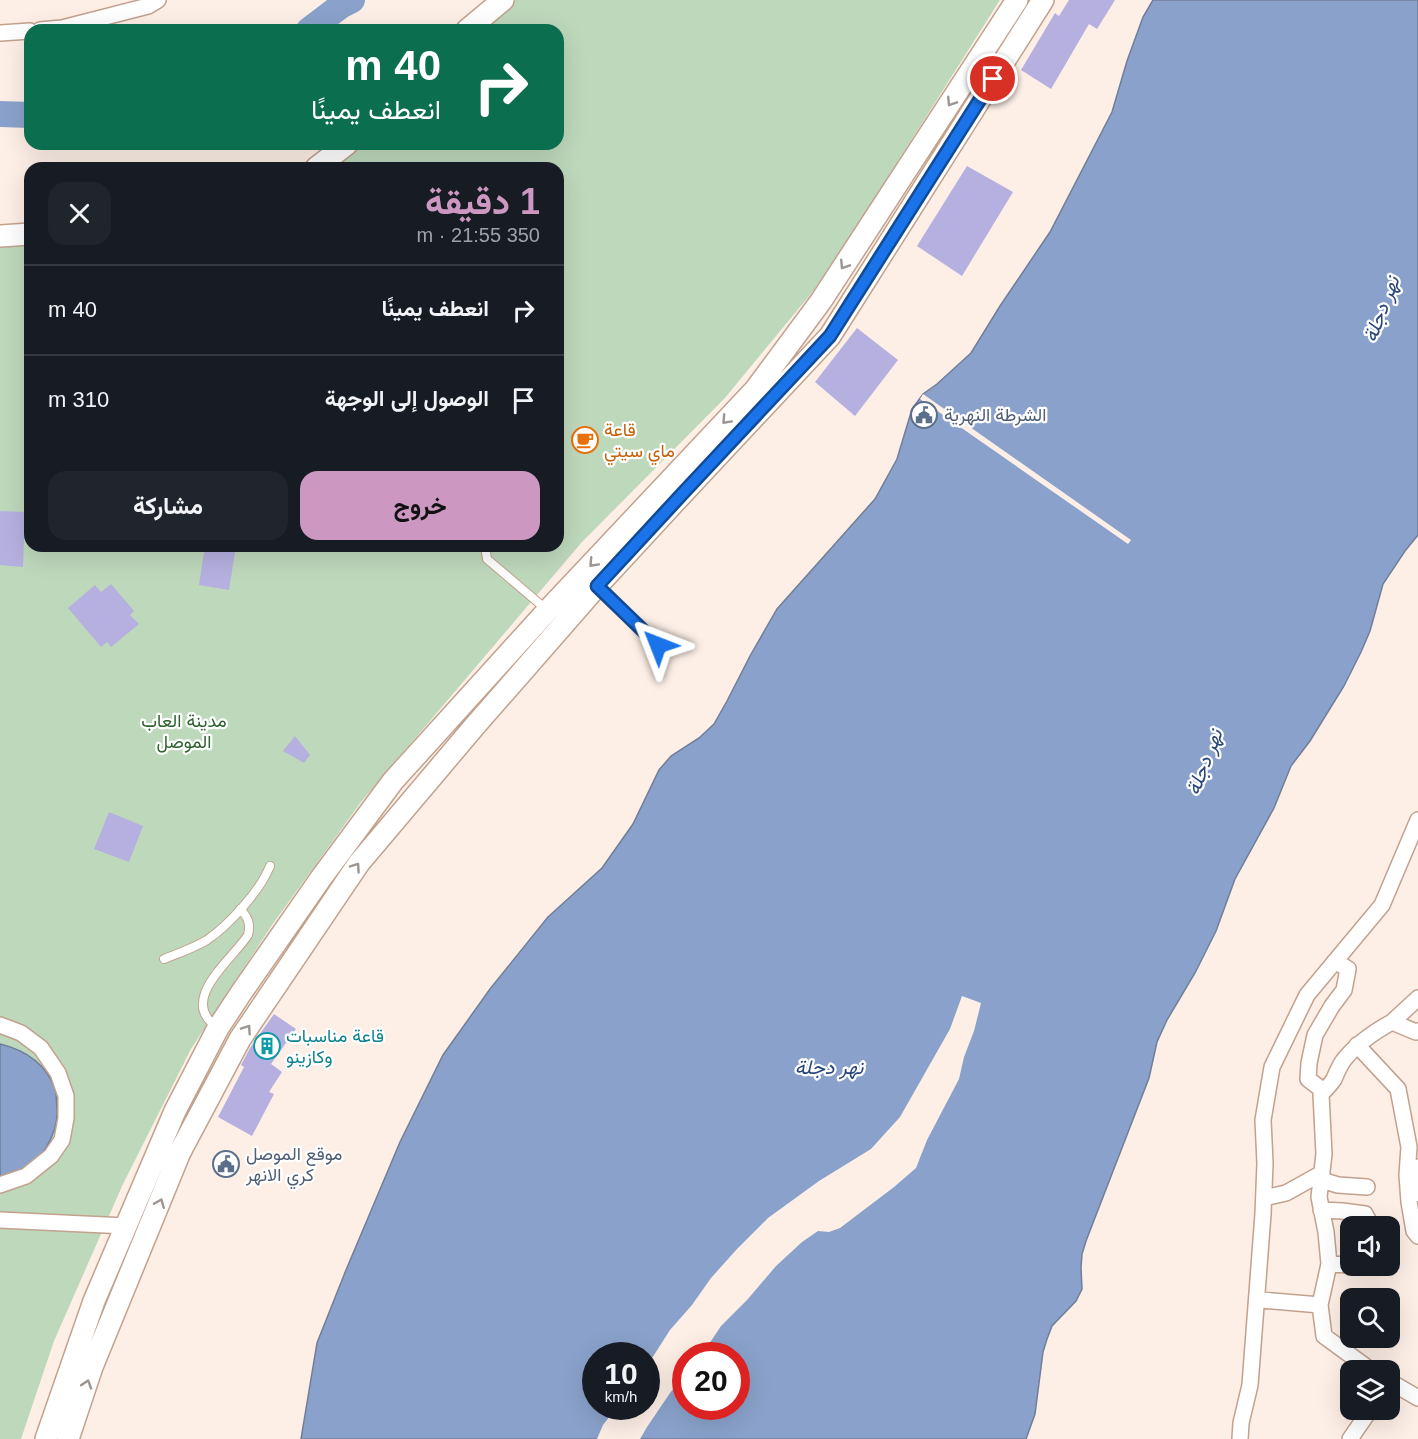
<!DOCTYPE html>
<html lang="ar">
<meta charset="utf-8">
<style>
body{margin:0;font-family:Helvetica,Vazirmatn,sans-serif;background:#20242c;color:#f1f3f6;direction:rtl;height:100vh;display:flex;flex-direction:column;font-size:22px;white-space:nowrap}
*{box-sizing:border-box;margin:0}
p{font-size:20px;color:#9ea1a6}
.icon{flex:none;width:33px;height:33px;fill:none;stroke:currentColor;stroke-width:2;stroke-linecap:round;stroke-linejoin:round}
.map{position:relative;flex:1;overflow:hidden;direction:ltr}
.panel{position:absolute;left:24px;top:162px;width:540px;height:390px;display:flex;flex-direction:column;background:#171b24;border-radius:18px;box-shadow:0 6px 24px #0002;direction:rtl}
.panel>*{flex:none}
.banner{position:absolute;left:24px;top:24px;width:540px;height:126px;border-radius:18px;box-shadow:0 6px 24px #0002;direction:rtl;background:#0b6e4f;color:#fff;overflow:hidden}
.controls{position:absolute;left:1340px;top:1216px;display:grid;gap:12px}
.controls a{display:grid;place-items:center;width:60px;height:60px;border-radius:12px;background:#171b24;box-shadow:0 6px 24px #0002;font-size:30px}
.speed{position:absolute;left:582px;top:1342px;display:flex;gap:12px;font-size:30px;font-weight:700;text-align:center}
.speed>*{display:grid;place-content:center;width:78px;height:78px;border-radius:50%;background:#171b24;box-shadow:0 6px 24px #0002;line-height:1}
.speed small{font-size:15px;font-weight:400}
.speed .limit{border:9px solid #d22;background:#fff;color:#111}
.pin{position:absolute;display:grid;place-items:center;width:51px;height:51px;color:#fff;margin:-26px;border:3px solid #fff;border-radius:50%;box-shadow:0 2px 6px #0007}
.me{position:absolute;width:66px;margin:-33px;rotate:315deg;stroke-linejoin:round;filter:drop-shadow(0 0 4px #0008)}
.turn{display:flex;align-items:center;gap:21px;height:126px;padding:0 24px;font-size:27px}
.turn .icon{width:78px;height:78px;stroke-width:2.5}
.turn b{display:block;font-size:42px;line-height:51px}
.round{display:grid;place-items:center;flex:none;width:63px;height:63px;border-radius:18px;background:#20242c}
.headline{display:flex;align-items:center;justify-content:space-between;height:102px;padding:0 24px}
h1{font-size:36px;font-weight:700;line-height:45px;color:#cc97c1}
.action{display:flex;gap:12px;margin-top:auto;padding:12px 24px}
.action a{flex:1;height:69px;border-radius:18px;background:#cc97c1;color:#111;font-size:24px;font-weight:700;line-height:69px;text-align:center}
.action a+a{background:#20242c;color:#f1f3f6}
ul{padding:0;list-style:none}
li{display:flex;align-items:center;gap:18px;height:90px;padding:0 24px;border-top:2px solid #363941}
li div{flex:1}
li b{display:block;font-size:22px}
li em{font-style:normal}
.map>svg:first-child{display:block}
</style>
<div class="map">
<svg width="1418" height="1439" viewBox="0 0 1418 1439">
<rect width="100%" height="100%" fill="#fdefe6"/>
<path fill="#bed8bc" d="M514,0h486l-176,278 -100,121 -142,143 -221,260 -89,123 -81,124 -68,135 -69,157 -33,98h-21v-1196l30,-1v304h528v-378h-229l33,-24h196v-114h-76l24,-24z"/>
<path fill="#8aa2cb" stroke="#717e99" stroke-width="1.5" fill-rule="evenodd" d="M1153,0h265v535l-13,16 -22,33 -13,47 -9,21 -17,34 -34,55 -19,25 -17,42 -39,71 -19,52 -21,42 -28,47 -10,22 -8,36 -63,163 -4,13 -1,14 1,21 -6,12 -24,25 -5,13 -4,13 -8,62 -9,25h-725l16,-96 29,-73 54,-128 43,-87 47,-66 58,-72 54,-49 31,-44 26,-54 12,-14 28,-18 15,-14 13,-23 23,-45 27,-47 98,-110 22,-40 15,-50 11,-15 14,-10 34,-31 29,-47 50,-74 62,-120 15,-51 16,-44zM596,1356h50v51h-50zM686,1356h50v51h-50z
M0,1044c25,6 46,20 55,45 2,6 1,13 2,19 1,13 -4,28 -11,40 -10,16 -29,24 -46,30z"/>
<path fill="#fdefe6" d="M923,394l208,146 -3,4 -208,-145z
M962,996l19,7 -7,28 -10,26 -5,22 -32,61 -11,28 -22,19 -54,41 -11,4 -11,-1 -16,11 -26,24 -29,34 -26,26 -20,30h-15l-1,19 -15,18 -23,34 -7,12h-43l6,-14 14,-18h29l1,-41 23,-36 22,-25 19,-27 26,-29 31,-31 51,-37 52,-32 29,-32 50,-88z"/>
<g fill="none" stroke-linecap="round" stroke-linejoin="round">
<path stroke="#8aa2cb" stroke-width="26" d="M309,30l33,-25 10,-5
M0,114l30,1"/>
</g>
<path fill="#b5b0df" d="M1069,0h46l-18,29 -8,-5 -38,65 -30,-19 34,-57 4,3z
M967,166l46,26 -51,84 -45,-30z
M857,328l41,32 -43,56 -40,-34z
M0,511l25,1 -2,55 -23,-2z
M205,546h31l-7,44 -30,-5z
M111,584l23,27 -4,4 9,9 -28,23 -4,-5 -6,5 -33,-39 27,-23 6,7z
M295,736l15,19 -6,8 -21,-12z
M109,812l34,14 -14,36 -35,-13z
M274,1014l22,15 -25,35 11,8 -13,20 5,2 -22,42 -34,-19 26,-50 -3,-2 9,-17z"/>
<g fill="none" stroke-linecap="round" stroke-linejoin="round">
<defs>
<path id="lane" d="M485,546l2,13 60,51
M599,587l59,58
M164,959c15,-6 30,-11 43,-19 22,-15 53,-49 63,-74
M217,1027c-40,-27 16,-68 31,-92 3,-11 0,-18 -8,-26"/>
<path id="street" d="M40,30l22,-2 86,-22 10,-6
M0,33l30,-2
M1335,961l13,8 -4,21 -12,16 -17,29 -6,28 -1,16 13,10v5l3,60 -5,43 7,35 3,32 -9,41 4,31 48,35
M1392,1022l26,-24
M0,1025l21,8 20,15 17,25 8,23v22l-4,22 -11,16 -25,20 -26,9
M1357,1045l41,44 11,58 -2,28 2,27 5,29 4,5
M1321,1094c5,-5 10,-10 13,-15 3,-7 5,-12 9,-18 13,-17 31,-29 49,-39l24,10 2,-1
M1321,1180l17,5 29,2
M1415,1194l3,-27
M1264,1198l22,-5 36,-20
M1321,1210l21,1 23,3 7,13
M0,1220l126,6
M1329,1264l21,1
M1257,1301l5,-1 58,5
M1389,1381l29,17
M1240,1439l1,-16 9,-38 13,-171 2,-51 -2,-43 9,-53 35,-72 75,-90 36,-85
M1350,1439l20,-29"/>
<path id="secondary" d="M467,30l36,-30
M316,168l31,-24
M0,236l30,-2
M46,1439l48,-138 81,-190 43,-83 23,-35 80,-115 72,-97 155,-171 207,-220 66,-89 196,-301
M68,1439l24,-72 88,-215 60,-113 119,-176 114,-135 124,-142 86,-93 147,-157 213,-336"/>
</defs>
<use href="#lane" stroke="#c2a18d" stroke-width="10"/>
<use href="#street" stroke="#c2a18d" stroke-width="18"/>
<use href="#secondary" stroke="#c2a18d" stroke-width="24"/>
<use href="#lane" stroke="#fff" stroke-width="8"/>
<use href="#street" stroke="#fff" stroke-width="15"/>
<use href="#secondary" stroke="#fff" stroke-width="21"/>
</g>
<defs><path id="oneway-chevron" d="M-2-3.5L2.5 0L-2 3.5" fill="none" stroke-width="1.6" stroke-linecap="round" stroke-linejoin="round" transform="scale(1.5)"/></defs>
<g stroke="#9c9591">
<use href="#oneway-chevron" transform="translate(951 102) rotate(123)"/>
<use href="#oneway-chevron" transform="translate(844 265) rotate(123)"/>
<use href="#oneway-chevron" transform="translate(726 420) rotate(133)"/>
<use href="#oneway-chevron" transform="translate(593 563) rotate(133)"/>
<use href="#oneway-chevron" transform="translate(356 867) rotate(-55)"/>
<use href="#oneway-chevron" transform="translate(247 1029) rotate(-56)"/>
<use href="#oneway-chevron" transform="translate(160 1203) rotate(-68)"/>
<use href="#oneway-chevron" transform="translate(87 1384) rotate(-72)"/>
</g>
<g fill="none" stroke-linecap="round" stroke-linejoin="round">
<defs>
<path id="route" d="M658,645l-61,-59 86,-93 147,-157 163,-257"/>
</defs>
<use href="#route" stroke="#114b97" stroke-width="15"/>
<use href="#route" stroke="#1a73e8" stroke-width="10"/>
</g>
<defs>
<symbol id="civic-ring" viewBox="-11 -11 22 22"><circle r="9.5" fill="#fff" stroke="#5c6f8a" stroke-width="1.5"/><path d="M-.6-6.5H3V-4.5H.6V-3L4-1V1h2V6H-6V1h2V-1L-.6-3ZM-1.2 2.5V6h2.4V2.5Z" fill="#5c6f8a"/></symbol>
<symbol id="cafe-ring" viewBox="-11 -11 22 22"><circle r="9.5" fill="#fff" stroke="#e8710a" stroke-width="1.5"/><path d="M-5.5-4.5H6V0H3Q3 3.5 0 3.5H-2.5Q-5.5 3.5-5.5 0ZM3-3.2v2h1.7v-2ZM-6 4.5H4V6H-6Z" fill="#e8710a"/></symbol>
<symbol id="building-ring" viewBox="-11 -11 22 22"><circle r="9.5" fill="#fff" stroke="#0f9aa8" stroke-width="1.5"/><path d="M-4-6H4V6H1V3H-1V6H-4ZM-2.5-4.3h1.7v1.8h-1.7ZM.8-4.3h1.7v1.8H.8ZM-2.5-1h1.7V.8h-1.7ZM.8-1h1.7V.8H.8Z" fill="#0f9aa8"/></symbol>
</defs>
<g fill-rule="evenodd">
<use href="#civic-ring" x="909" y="400" width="30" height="30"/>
<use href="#cafe-ring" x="570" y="425" width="30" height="30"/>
<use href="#building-ring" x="252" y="1031" width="30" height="30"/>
<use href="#civic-ring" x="211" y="1149" width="30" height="30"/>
</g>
<g text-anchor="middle" stroke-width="4.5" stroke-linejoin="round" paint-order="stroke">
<g font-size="18" fill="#4e5e75" stroke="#fff" text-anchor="start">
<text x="944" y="421">الشرطة النهرية</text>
<text x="246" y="1160">موقع الموصل<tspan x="246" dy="21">كري الانهر</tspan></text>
</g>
<g font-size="18" fill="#c56008" stroke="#fff" text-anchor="start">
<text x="604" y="436">قاعة<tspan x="604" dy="21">ماي سيتي</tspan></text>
</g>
<g font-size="18" fill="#2f612e" stroke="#fff">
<text x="184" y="727">مدينة العاب<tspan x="184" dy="21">الموصل</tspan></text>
</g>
<g font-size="18" fill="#0d838f" stroke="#fff" text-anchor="start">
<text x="286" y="1042">قاعة مناسبات<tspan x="286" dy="21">وكازينو</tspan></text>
</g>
<g font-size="20" font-style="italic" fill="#27457a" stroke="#fff">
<text transform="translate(1381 309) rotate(-69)" y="7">نهر دجلة</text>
<text transform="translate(1204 762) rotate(-69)" y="7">نهر دجلة</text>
<text x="829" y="1074">نهر دجلة</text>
</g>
</g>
</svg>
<div class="controls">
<a><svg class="icon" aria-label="sound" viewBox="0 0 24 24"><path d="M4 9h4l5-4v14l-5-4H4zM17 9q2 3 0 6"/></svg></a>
<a><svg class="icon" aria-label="search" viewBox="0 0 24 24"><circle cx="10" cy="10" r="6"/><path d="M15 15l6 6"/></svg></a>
<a><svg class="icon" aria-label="layers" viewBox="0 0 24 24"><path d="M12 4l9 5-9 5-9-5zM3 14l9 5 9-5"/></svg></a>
</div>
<div class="speed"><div>10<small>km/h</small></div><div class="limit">20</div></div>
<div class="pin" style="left:993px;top:79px;background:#d93025"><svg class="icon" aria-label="arrive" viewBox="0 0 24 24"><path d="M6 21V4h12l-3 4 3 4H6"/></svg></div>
<svg class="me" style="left:658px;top:645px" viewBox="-20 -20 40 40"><path d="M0-17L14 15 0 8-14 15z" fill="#1a73e8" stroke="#fff" stroke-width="4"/></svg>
<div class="banner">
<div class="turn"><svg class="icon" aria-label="right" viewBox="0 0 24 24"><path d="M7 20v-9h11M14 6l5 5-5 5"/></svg><div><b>40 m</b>انعطف يمينًا</div></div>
</div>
<section class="panel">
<div class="headline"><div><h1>1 دقيقة</h1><p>350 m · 21:55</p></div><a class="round"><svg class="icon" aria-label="close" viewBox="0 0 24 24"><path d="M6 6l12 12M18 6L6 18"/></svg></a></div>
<ul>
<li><svg class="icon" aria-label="right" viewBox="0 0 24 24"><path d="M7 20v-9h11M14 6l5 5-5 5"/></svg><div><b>انعطف يمينًا</b></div><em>40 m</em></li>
<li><svg class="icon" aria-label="arrive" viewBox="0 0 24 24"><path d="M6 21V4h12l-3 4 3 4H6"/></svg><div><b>الوصول إلى الوجهة</b></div><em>310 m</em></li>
</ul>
<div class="action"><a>خروج</a><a>مشاركة</a></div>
</section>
</div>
